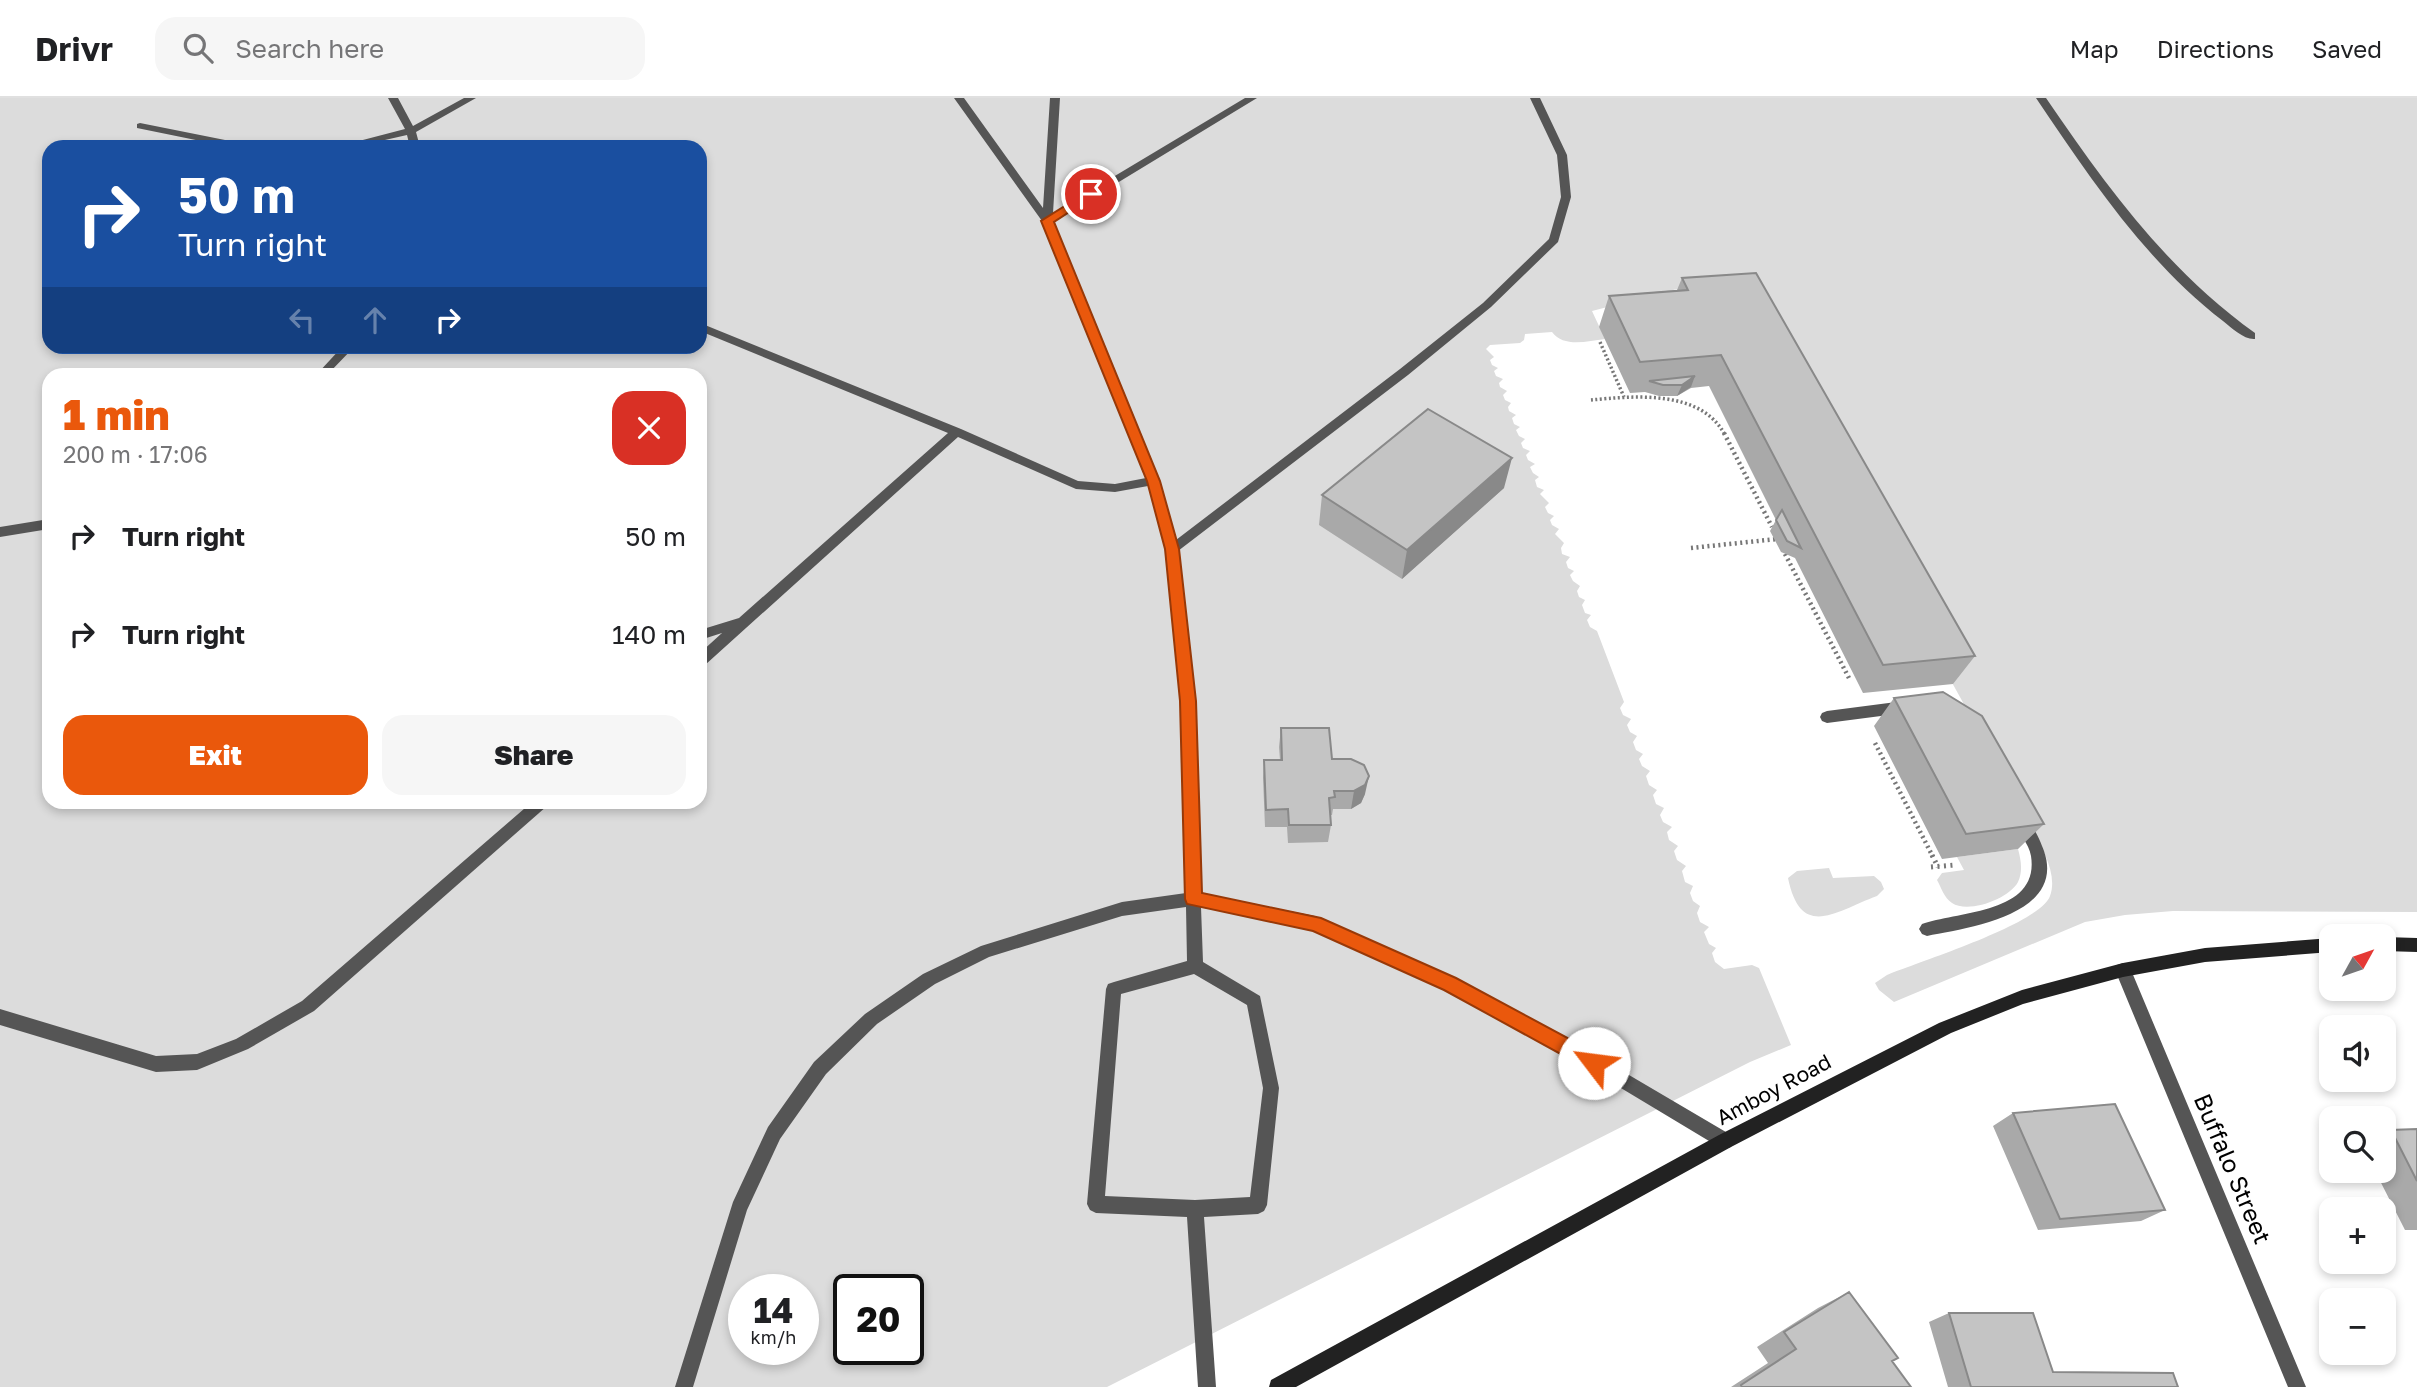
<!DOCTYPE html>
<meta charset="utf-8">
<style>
body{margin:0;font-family:"Golos Text",sans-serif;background:#f6f6f6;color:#202124;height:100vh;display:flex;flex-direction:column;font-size:26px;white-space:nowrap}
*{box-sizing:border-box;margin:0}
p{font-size:23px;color:#757577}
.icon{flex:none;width:38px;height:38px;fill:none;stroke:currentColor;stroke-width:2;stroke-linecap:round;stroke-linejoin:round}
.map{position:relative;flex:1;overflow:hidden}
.panel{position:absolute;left:42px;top:270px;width:665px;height:441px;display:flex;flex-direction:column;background:#fff;border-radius:21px;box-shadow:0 4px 10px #0003}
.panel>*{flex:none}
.top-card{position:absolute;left:42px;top:42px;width:665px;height:214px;border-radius:21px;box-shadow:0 4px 10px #0003;background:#1a4fa0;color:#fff;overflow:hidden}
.needle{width:46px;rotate:50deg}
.controls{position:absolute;left:2319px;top:826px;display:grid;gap:14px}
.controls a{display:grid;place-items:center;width:77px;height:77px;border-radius:14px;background:#fff;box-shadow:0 4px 10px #0003;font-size:35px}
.speed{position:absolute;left:728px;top:1176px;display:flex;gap:14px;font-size:35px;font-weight:700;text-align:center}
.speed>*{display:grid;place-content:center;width:91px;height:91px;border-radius:50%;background:#fff;box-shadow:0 4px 10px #0003;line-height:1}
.speed small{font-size:18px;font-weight:400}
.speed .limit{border:4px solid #111;border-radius:10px;background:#fff;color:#111}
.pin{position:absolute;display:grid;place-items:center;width:60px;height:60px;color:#fff;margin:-30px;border:4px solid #fff;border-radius:50%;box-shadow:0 2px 7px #0007}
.me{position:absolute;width:77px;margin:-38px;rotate:300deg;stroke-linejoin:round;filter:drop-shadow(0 0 5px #0008)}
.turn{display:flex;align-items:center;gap:24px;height:147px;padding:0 21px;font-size:32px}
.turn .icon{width:91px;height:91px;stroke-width:2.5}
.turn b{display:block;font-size:49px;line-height:60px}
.lanes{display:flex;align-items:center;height:66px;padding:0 21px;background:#0003;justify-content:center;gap:35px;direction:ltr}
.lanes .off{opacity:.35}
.round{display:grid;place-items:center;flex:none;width:74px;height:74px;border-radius:21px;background:#f6f6f6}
.head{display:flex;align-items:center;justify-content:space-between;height:119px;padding:0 21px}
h1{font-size:42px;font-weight:800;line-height:52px;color:#ea580c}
.cta{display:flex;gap:14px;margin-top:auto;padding:14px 21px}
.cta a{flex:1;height:80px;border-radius:21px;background:#ea580c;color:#fff;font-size:28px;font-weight:800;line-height:80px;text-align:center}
.cta a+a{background:#f6f6f6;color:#202124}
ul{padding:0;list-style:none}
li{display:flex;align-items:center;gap:21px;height:98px;padding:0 21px}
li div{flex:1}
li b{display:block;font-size:26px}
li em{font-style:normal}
header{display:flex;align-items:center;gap:42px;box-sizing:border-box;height:98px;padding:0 35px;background:#fff;border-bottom:2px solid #e0e0e0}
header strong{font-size:33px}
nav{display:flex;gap:38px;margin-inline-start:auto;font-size:24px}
.search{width:490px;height:63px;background:#f6f6f6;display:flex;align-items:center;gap:18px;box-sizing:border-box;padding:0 24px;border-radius:21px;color:#757577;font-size:26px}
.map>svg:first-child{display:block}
</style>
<header>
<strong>Drivr</strong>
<div class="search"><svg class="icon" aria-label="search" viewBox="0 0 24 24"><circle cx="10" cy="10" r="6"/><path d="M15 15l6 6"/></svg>Search here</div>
<nav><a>Map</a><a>Directions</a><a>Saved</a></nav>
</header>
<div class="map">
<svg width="2417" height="1289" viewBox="0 0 2417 1289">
<rect width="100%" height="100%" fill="#fff"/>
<path fill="#dcdcdc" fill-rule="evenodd" d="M0,0h2417v814l-244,-1 -48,4 -40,7 -191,80 -15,-12 -4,-7 12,-8c31,-13 153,-51 163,-79 8,-22 -8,-47 -17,-67l-306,-553 -135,35 13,28c-18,2 -41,9 -53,-7l-27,2 -1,6 -4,3 -30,2 -4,4 8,8 -4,3 2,5 6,3 -4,3 2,5 7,3 -4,4 1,4 7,4 -4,4 2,5 6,3 -3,4 1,4 7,4 -4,3 2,6 6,3 -4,3 3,6 6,3 -4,4 2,5 7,3 -4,4 2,5 7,4 -5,3 3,6 6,4 -4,3 2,7 7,3 -4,4 9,9 -4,4 3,6 6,3 -4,4 2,5 7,4 -4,5 9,9 -3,5 1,6 8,3 -4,5 2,6 6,3 -4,4 3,6 7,5 -3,5 2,6 6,3 -3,5 3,8 6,2 -4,5 3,7 7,4 27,71 -4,6 3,7 8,4 -4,6 3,7 7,4 -4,6 3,8 7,4 -4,5 3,7 8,5 -4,5 3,9 8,5 -4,5 3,9 8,4 -4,7 3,7 9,5 -5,5 2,8 9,6 -4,5 3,9 9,6 -4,5 3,11 8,4 -3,7 3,8 7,5 -3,7 3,9 9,5 -5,5 5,12 7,4 -4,5 3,9 9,7 28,-4 7,3 32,77 -41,17 -643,325h-1107zM49,49h651v199h-651zM49,276h651v428h-651zM744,1192h59v59h-59zM849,1192h59v59h-59z
M2018,751c3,11 5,22 0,33 -9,17 -50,32 -66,21 -8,-5 -11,-16 -15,-23l5,-7 22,-3 -7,-13z
M1829,770l4,10 41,-2 7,6 3,7 -7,7c-41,15 -76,45 -89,-18l9,-7z"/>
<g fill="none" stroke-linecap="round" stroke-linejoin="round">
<path stroke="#777" stroke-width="3.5" stroke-dasharray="2 2.5" stroke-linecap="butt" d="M1600,244l24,55
M1591,302c43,-4 110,-11 134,35"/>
<path stroke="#777" stroke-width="4.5" stroke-dasharray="2 3.5" stroke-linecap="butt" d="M1724,335l48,94
M1691,450l86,-9
M1785,456l65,126
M1875,645l58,114"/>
<path stroke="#777" stroke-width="5" stroke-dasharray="2 4.5" stroke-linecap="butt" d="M1932,757l6,12
M1931,769l24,-2"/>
<path fill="#555" fill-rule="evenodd" d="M388,0h10l15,28 51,-28h12l-60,34 4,15h-10l-3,-12 -53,12h-18l69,-18z
M954,0h10l79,110 7,-110h10l-7,115 192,-115h12l-204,124 106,259 17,59 224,-171 83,-66 66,-64 12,-42 -4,-42 -27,-57h10l27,57 4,42 -13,45 -67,65 -83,68 -230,176 17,150 6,193 114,22 141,63 122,66 153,90 2,6 -2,6 -6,2 -6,-2 -153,-92 -122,-66 -131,-59 -112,-23 2,55 57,34 19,92 -12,117 -3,6 -6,3 -54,3 12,170h-18l-11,-170 -91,-4 -6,-3 -3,-6 19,-215 2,-5 6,-2 73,-21 -1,-54 -64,9 -133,41 -54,27 -58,40 -51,50 -46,65 -33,71 -54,177h-18l58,-185 35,-75 46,-65 51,-48 58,-40 58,-28 141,-44 64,-9 -5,-192 -15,-152 -18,-63 -33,6 -39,-3 -118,-52 -253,228 -5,1v-13l22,-20 -22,7v-10l39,-12 209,-185 -248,-102v-8l261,106 117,52 37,3 31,-6 -104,-257zM1194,876l53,31 16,83 -13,109 -55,3 -90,-4 16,-202z
M2036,0h10c61,89 120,171 209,235v6c-11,1 -23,-11 -32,-18 -77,-59 -133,-143 -187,-223z
M140,25l105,21 5,3h-20l-93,-19v-4z
M343,248h12l-27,28h-11z
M49,421v10l-49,8v-10z
M1904,603l5,2 2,4 -2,4 -5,2 -77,10 -5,-2 -2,-4 2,-4 5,-2z
M532,704h17l-2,4 -233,205 -66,38 -51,21 -41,2 -156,-47v-16l156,47 41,-2 39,-15 66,-38z
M2020,718c12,4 20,24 24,35 22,64 -76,77 -117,85l-5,-2 -3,-5 3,-5c35,-13 118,-10 109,-68 -2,-13 -13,-23 -18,-34l2,-4z"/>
<path fill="#555" fill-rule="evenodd" d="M2123,865l6,2 2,5 175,417h-18l-173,-417 2,-5z"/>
<path fill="#222" fill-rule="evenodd" d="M2384,839l33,1v14l-33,-1z
M2331,840v14l-126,10 -82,15 -100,27 -72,29 -220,114 -435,240h-27l2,-7 448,-245 220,-112 83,-33 101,-27 82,-15z"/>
</g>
<path fill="#a9a9a9" d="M1682,180l293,378 -22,28 -90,9 -68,-135 -14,-6 -11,-21 6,-11 -67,-134 -18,2 -14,8h-18l-14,-4 -15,1 -31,-66 10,-31 68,-6z
M1504,390l-102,91 -83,-54 3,-30z
M1894,600l150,126 -26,25 -76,10 -68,-133z
M1281,630l51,31 33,35 -4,9 -10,6h-18l-1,6h-2l1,10 -3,17 -40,1 -1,-16h-22l-2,-49 1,-18h16l-1,-13z
M2013,1015l152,97 -24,11 -103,9 -45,-104z
M2417,1031v101h-12l-30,-59h9v-38l7,-3z
M1849,1194l43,69 19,26h-180l37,-24 -11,-16 61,-39z
M1949,1215l104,59 125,15h-230l-19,-65z"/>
<path fill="#898989" d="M1695,278l-4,11 -14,9 5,-11z
M1512,360l-8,30 -102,91 5,-29z
M1369,678l-4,18 -4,9 -10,6 3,-18z"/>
<path fill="#c4c4c4" stroke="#898989" stroke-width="2" d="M1756,175l219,383 -92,9 -162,-310 -81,7 -31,-66 79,-6 -6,-12z
M1695,278l-13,9h-19l-14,-4z
M1428,311l84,49 -105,92 -85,-55z
M1782,412l19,38 -14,-7 -11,-21z
M1943,594l39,24 62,108 -78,10 -72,-136z
M1281,630h48l3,31h19l13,6 5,11 -4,9 -11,6h-20l1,6 -6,1 2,27h-42l-1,-16 -22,1 -2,-50h18z
M2115,1006l50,106 -105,9 -47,-106z
M2417,1031v52l-26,-51z
M1849,1194l49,66 -6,3 19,26h-169l-1,-2 55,-36 -12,-17z
M1949,1215h84l20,59 120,1 5,14h-207z"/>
<path fill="#ea580c" stroke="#983908" stroke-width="2" d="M1087,94l10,2 -43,28 106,259 19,68 17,152 6,192 119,25 135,60 145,78 2,7 -2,6 -7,3 -6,-3 -144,-79 -131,-59 -126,-27 -2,-5 -5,-198 -15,-152 -18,-68 -106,-260z"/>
<g text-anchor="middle" stroke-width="5" stroke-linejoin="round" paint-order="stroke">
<g font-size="21" fill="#000" stroke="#fff">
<text transform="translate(1774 992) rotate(-28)" y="7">Amboy Road</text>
</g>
<g font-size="24" fill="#000" stroke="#fff">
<text transform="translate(2232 1071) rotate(67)" y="8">Buffalo Street</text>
</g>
</g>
</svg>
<div class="controls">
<a><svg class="needle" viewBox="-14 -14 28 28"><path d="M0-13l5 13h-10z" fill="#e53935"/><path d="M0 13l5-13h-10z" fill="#757577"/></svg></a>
<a><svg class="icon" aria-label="sound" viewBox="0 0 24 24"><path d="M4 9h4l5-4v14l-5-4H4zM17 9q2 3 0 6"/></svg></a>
<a><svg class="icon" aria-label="search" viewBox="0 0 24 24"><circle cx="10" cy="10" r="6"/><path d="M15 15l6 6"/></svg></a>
<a>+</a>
<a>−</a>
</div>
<div class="speed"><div>14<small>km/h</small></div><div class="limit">20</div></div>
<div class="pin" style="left:1091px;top:96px;background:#d93025"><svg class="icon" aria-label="arrive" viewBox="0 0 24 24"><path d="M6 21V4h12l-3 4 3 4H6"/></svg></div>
<svg class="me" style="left:1594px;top:965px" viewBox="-20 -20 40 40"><circle r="19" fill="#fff"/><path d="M0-13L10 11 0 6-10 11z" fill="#ea580c"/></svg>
<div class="top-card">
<div class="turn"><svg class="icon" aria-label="right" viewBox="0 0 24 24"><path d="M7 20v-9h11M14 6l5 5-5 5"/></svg><div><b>50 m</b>Turn right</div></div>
<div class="lanes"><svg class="icon off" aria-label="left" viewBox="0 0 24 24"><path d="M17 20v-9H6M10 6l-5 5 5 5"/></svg><svg class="icon off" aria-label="ahead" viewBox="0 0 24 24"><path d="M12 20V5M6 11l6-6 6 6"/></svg><svg class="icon" aria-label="right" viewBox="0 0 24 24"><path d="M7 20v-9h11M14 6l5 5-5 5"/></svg></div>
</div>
<section class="panel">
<div class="head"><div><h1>1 min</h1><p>200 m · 17:06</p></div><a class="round" style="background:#d93025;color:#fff"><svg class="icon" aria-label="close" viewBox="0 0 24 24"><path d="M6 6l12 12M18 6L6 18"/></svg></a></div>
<ul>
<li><svg class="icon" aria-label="right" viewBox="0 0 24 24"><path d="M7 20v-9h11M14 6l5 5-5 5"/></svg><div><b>Turn right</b></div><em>50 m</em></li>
<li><svg class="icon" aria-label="right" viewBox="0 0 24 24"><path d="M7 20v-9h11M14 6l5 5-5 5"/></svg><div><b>Turn right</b></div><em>140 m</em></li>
</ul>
<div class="cta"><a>Exit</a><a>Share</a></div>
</section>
</div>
